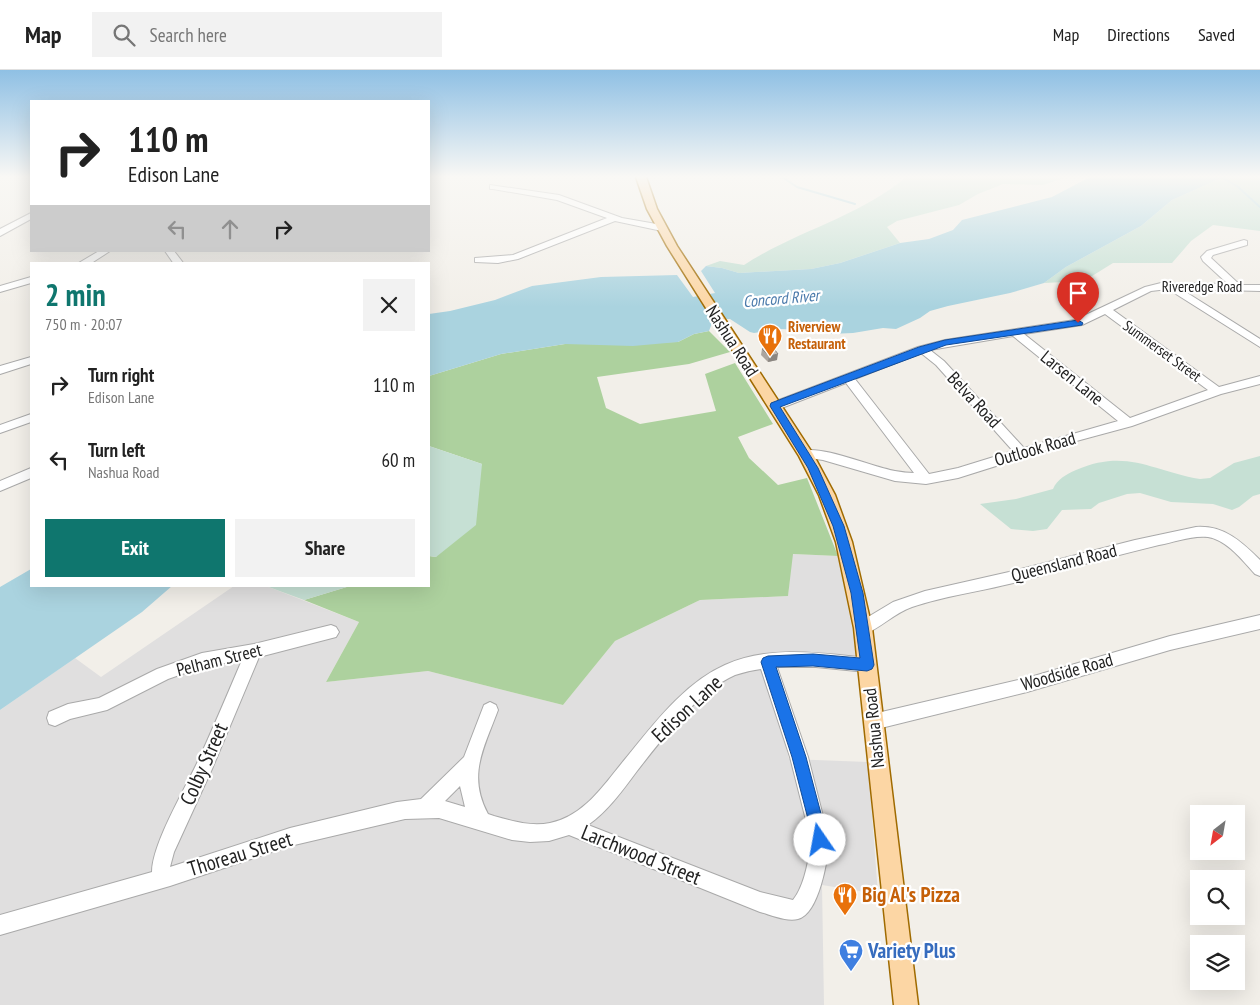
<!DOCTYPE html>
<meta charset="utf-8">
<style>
body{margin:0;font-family:"PT Sans Narrow",sans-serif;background:#f2f2f2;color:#222;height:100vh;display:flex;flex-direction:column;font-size:19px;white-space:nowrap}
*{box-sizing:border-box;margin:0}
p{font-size:16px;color:#767676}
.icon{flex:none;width:28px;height:28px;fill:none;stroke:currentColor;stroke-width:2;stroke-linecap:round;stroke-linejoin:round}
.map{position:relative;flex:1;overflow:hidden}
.drawer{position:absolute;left:30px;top:192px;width:400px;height:325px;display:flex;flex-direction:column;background:#fff;border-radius:0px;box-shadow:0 5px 20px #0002}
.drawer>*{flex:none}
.guide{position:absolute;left:30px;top:30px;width:400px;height:152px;border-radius:0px;box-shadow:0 5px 20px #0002;background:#fff;color:#222;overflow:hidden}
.needle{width:32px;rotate:211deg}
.buttons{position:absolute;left:1190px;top:735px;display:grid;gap:10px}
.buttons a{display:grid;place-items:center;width:55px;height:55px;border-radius:0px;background:#fff;box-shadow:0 5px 20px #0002;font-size:25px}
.pin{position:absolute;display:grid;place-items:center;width:42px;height:42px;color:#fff;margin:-51px -21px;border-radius:50% 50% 50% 0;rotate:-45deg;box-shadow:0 0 5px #0007}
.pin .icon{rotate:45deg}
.me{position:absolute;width:55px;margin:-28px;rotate:348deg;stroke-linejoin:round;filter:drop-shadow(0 0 4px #0008)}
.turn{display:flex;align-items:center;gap:18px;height:105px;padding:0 15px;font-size:22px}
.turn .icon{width:65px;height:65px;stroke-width:2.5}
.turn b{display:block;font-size:35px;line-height:42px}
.lanes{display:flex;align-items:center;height:48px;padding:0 15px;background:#0003;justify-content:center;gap:25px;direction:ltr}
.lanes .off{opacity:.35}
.round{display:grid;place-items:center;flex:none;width:52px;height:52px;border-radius:0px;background:#f2f2f2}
.summary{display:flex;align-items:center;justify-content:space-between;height:85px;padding:0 15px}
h1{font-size:30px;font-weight:700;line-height:38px;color:#0f766e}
.button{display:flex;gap:10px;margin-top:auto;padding:10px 15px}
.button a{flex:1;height:58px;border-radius:0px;background:#0f766e;color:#fff;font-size:20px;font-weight:700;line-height:58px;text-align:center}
.button a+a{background:#f2f2f2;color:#222}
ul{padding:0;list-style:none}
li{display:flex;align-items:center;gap:15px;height:75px;padding:0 15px}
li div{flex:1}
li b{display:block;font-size:19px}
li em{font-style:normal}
header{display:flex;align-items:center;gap:30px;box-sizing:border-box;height:70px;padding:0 25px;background:#fff;border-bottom:1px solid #e0e0e0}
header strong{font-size:24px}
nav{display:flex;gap:28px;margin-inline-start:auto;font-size:18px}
.search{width:350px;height:45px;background:#f2f2f2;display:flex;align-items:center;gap:12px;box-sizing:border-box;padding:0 18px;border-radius:0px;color:#767676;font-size:19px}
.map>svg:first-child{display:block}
</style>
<header>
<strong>Map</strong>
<div class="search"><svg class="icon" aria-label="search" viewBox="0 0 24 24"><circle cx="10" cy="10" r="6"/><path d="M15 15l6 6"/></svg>Search here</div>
<nav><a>Map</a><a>Directions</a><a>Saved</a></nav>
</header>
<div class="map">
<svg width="1260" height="935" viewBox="0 0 1260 935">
<rect width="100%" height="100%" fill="#f2efe9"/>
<path fill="#e0dfdf" d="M792,484l46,2 20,102 -94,-2 25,103 79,3 10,132 -56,-9 2,120h-824v-295l75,-52 26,19 133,-91h32l93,36 -33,60 102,-11 135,34 52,-64 85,-41 88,-4z"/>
<path fill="#add19e" d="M709,261l21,21 -41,12 -92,13 9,31 34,16 76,-13 -11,-37 30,-11 38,61 -35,13 11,21 29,27 29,-7 31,78 -45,-2 -5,42 -88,4 -85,41 -52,64 -135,-34 -102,11 33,-60 -55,-22 46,-14h79v-30l7,1 46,-93 -53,-18v-70l72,-22 64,-10 113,-2 16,-8z"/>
<path fill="#c6e0d4" d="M906,107h161l-24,8 -40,-1 -25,10 -19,11 -62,16 -10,6 13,16 -60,20 -29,6 -72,4 -17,-5 -16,-2 14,-5 24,4c52,-34 115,-48 162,-88z
M1235,107h25v54l-47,-6 -22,16 -19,22h-59l-29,18 -40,2 22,-16 75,-41 31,-26 45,-20z
M429,376l53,18 -6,61 -40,32 -7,-1z
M1260,386v38l-7,2 -14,11 -7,3 -19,-6 -42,-2 -31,-9 -13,1 -28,9 -8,6 -29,1 -15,19 -14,2 -22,-2 -31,-25 36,-5 37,-10c4,-10 14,-15 23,-19 51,-22 76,1 124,9l10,-1 24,-15z
M266,516h84l-46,14z"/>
<path fill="#aad3df" d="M1090,107h145l-18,3 -45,20 -31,26 -75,41 -22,16 -34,10 -62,13 -18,5 -10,7 -24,11 -13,-1 -30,5 -23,1 -3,-3 -47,-2 -26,4 -4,-1 -20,-13h-5l-13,4 -3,8 -15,3 -16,8 -45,4 -68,-2 -64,10 -72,22v-62l21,-3 45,-11 37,-14 69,-9 76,-2 16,22 22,-4 -14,-22 5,-5 16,2 17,5 72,-4 29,-6 60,-20 29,-4 24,-9 9,-10 90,-23z
M31,499v17h141l-30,26 -142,98v-123z"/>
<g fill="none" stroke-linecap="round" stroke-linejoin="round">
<path stroke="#aad3df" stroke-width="2" d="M782,107l15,10 58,17
M1221,107l16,9 23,21"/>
<defs>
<path id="minor" d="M490,115l69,10 63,23 40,7 4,3 -4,3 -47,-10 -97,38 -20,4 -23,-1v-4l38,-3 94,-37 -50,-18 -64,-11h-3z
M31,143v6l-31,17v-7z
M1244,170l3,1v4l-34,10 -2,3 29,27h20v6l-79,-2 79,50v8l-92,-58 -17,2 -38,19 106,77 41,-11v8l-39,10 -89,32 -63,17 -111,35 -32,6 -31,-3 -72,-21 -21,-3 -2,-3 2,-3c20,-6 70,16 93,20 6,1 13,2 19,2l-68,-90 -67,26h-8l-2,-3 2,-3 147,-56 27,-7 130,-20 70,-33 16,-4 67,1 -25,-23 -2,-4 6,-6zM1105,244l103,76 -78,28 -106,-84 58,-9zM1013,266l105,85 -94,27 -80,-87 -14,-11zM921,283l15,12 77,86 -55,17 -29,6 -74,-95z
M99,181h11l-20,13h-13z
M165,181h9l10,13h-10z
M31,207v6l-31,9v-6z
M31,287v7l-31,10v-8z
M31,344v8l-31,11v-8z
M31,398v10l-31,13v-10z
M1196,457c28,-2 46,15 64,33v16l-5,-2c-12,-13 -28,-34 -47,-37 -16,-2 -33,5 -49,8 -50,12 -100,26 -150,39 -32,8 -65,12 -97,23 -18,6 -31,21 -49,28l-5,-2 -3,-5 3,-5 35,-21 32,-11 84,-19 126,-32z
M1260,545v14l-90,21 -143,42 -154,38 -6,-2 -2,-6 2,-6 6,-2 154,-36 143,-42z
M331,555l5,2 3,5 -3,5 -77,20 -47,112 -38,83 -4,15 120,-39 107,-26 24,-3 43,-42 20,-52 6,-3 6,3 2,5c-14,38 -31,65 -10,104l6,2c18,5 37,11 56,7 35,-7 55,-40 76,-65 27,-33 58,-75 99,-93 44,-20 96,-12 142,-7l6,2 2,5 -2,5 -6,2 -51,-5h-39l31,90 21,83c-1,19 -10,74 -31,79 -11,3 -27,-4 -38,-7l-191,-77 -20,6 -19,1 -18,-2 -73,-22 -34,1 -115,27 -120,40 -170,49v-20l152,-43c0,-28 34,-85 47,-113 15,-33 29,-66 43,-99l-40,7 -34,12 -61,31 -37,9 -15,7 -6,-2 -2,-6 2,-6 19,-8 31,-6 58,-29 45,-16 52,-9zM761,599l29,88 21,83c-2,19 -6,45 -18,60l-33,-8 -172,-67c20,-14 34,-34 49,-54 25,-32 60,-79 98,-96 9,-3 18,-5 26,-6zM460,716l5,21 -20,-6z"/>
<path id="major" d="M636,107h10l11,32 20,37 136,208 22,41 17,47 20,86 46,377h-24l-40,-377 -18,-86 -17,-47 -20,-39 -132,-210 -20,-37z"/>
</defs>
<use href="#minor" stroke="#a9a9a9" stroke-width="2"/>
<use href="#major" stroke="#a06b00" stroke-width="3"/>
<use href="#minor" fill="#fff" fill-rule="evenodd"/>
<use href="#major" fill="#fcd6a4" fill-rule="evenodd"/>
</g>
<path fill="#aba49e" d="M762,279l15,11 -9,2 -7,-7z"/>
<path fill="#8b8681" d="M778,284l-1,6 -9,2 1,-6z"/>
<path fill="#c7bfb8" stroke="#8b8681" d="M772,276l6,8 -9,2 -7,-7z"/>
<linearGradient id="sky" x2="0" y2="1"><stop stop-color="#8fc0e4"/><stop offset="0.45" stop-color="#f9f8f5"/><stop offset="1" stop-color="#f9f8f5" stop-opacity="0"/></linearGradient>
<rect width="1260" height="237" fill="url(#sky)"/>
<path fill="#1a73e8" stroke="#114b97" d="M1078,250l5,3 -1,2 -136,20 -166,62 38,61 26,58 19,67 11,72 -2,4 -5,2 -54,-5 -37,1 30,90 22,83 -3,6 -5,2 -5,-2 -23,-89 -31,-95 2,-4 5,-2 45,-2 47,4 -9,-65 -18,-67 -25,-58 -38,-62 1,-3 148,-56 26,-7z"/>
<defs>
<symbol id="restaurant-pin" viewBox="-11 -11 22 30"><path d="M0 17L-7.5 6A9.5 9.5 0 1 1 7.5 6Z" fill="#e8710a" stroke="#fff"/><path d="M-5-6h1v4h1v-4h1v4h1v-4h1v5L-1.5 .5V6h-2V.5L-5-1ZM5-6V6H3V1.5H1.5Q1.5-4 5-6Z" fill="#fff"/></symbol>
<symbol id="supermarket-pin" viewBox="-11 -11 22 30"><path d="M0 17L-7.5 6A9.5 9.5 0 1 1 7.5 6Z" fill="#3f7fe0" stroke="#fff"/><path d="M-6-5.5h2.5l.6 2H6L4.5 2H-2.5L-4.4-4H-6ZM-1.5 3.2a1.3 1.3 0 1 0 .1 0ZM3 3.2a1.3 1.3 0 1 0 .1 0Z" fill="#fff"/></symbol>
</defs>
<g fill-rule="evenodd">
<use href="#restaurant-pin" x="756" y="252" width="28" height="38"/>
<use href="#restaurant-pin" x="831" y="811" width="28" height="38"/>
<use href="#supermarket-pin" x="837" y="867" width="28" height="38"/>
</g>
<g text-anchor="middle" stroke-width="4.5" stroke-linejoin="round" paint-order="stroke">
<g font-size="15" fill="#222" stroke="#fff">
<text x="1202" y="222">Riveredge Road</text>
<text transform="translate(1162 281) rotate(36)" y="5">Summerset Street</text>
</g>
<g font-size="15" font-weight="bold" fill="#c56008" stroke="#fff" text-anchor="start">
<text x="788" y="262">Riverview<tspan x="788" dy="17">Restaurant</tspan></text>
</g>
<g font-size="16" font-style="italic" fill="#4a7aab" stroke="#fff">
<text transform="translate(781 228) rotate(-5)" y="6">Concord River</text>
</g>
<g font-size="18" fill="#222" stroke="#fff">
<text transform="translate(732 271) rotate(57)" y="6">Nashua Road</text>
<text transform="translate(1072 308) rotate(39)" y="6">Larsen Lane</text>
<text transform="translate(974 330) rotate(47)" y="6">Belva Road</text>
<text transform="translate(1035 379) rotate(-16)" y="6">Outlook Road</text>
<text transform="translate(1064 493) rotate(-14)" y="6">Queensland Road</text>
<text transform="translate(219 590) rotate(-14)" y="6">Pelham Street</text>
<text transform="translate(1067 602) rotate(-16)" y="6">Woodside Road</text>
<text transform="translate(874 658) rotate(-96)" y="6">Nashua Road</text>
</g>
<g font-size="21" fill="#222" stroke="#fff">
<text transform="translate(687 639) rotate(-43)" y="7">Edison Lane</text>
<text transform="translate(204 694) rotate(-66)" y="7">Colby Street</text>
<text transform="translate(240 784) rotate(-17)" y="7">Thoreau Street</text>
<text transform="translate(641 785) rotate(22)" y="7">Larchwood Street</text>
</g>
<g font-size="21" font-weight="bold" fill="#c56008" stroke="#fff" text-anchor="start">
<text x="862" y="832">Big Al's Pizza</text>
</g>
<g font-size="21" font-weight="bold" fill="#366cbe" stroke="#fff" text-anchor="start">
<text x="868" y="888">Variety Plus</text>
</g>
</g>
</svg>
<div class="buttons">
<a><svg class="needle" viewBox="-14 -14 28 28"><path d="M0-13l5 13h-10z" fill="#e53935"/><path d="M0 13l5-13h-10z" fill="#767676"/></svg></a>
<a><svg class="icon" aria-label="search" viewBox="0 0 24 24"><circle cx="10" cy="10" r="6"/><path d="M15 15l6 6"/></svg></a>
<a><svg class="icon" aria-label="layers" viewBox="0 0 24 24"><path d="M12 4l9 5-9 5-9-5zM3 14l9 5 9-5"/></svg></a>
</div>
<div class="pin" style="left:1078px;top:253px;background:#d93025"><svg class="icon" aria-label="arrive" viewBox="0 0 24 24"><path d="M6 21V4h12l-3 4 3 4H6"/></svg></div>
<svg class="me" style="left:820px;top:770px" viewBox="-20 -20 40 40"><circle r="19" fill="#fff"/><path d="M0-13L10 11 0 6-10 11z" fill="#1a73e8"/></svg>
<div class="guide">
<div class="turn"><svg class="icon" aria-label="right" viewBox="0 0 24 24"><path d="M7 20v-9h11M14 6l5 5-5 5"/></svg><div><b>110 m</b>Edison Lane</div></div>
<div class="lanes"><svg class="icon off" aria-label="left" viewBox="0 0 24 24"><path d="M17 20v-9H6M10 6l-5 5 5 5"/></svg><svg class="icon off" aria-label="ahead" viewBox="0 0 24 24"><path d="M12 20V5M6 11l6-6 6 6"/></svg><svg class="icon" aria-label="right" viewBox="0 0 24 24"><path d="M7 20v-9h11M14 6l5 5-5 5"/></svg></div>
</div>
<section class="drawer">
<div class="summary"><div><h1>2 min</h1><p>750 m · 20:07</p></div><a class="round"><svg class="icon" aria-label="close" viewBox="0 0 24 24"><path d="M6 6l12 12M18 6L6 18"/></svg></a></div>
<ul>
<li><svg class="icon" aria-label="right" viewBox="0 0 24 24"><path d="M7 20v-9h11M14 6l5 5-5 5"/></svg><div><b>Turn right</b><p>Edison Lane</p></div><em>110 m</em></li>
<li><svg class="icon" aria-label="left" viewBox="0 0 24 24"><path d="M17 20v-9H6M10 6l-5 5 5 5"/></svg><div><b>Turn left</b><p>Nashua Road</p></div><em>60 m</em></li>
</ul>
<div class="button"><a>Exit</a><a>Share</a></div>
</section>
</div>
